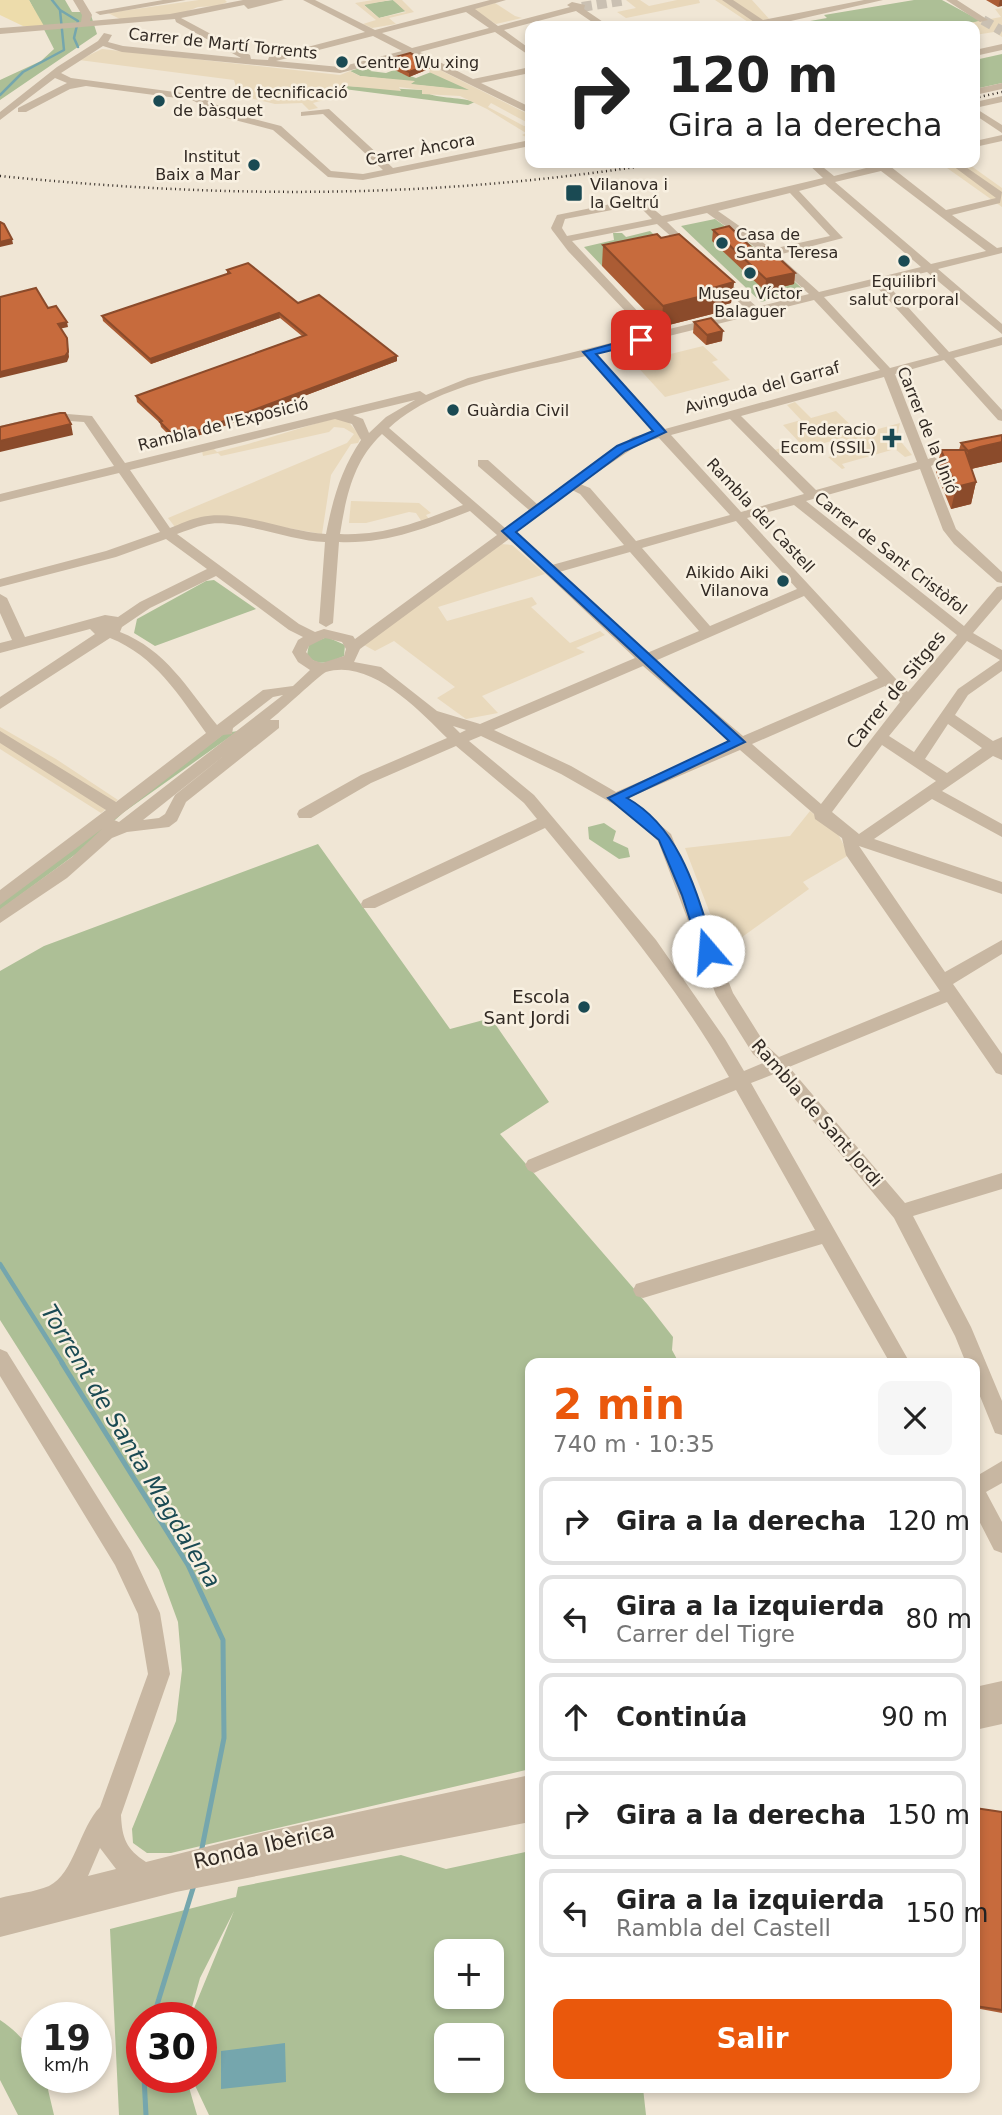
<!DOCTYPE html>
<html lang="es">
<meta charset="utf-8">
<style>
body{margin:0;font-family:"DejaVu Sans",sans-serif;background:#f6f6f6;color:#222;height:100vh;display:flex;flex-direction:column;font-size:26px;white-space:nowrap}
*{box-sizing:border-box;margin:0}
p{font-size:23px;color:#767676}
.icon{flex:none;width:38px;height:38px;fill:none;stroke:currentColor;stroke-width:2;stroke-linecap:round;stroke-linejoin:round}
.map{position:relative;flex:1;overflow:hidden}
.panel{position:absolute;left:525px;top:1358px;width:455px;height:735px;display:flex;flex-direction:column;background:#fff;border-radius:14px;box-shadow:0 4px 10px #0003}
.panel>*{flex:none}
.guide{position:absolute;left:525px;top:21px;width:455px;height:147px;border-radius:14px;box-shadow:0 4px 10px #0003;background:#fff;color:#222;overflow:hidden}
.fabs{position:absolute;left:434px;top:1939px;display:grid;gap:14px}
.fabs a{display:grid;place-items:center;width:70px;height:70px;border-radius:14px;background:#fff;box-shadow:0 4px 10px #0003;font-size:35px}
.speed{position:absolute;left:21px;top:2002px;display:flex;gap:14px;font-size:35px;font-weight:700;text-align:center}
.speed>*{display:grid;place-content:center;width:91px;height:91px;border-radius:50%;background:#fff;box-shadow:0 4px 10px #0003;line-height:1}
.speed small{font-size:18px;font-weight:400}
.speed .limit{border:10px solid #d22;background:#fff;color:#111}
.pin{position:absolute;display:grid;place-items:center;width:60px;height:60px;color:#fff;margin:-30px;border-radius:14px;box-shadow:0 4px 10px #0006}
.me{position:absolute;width:77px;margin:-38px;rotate:342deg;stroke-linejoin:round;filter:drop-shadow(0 0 5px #0008)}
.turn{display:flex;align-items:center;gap:24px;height:147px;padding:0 28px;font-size:32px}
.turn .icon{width:91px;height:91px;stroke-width:2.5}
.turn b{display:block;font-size:49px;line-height:60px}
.round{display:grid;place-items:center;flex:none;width:74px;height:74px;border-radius:14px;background:#f6f6f6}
.overview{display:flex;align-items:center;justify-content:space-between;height:119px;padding:0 28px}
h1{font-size:42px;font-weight:700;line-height:52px;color:#ea580c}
.button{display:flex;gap:14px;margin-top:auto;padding:14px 28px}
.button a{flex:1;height:80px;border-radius:14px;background:#ea580c;color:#fff;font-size:28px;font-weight:700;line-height:80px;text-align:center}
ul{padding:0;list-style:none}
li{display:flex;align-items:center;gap:21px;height:88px;margin:0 14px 10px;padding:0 14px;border:4px solid #e0e0e0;border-radius:14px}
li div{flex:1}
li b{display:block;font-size:26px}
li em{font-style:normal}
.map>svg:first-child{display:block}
</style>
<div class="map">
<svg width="1002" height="2115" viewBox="0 0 1002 2115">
<rect width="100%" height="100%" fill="#f0e6d5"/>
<path fill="#adbf96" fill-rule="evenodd" d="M29,0h36l7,12h18l7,22 -97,66v-20l41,-19 13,-12z
M393,0l13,11 -27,7 -16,-14z
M914,0h28l39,21 -28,5 -160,-2 34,-6 -3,-3z
M1002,54v29l-27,6v-29z
M394,58l-24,13 16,2 29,-11 -14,11 15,5 15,-6 42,19 -65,-7 5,-2 -53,-6 -10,-5z
M347,86l75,4c13,10 36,6 53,12l-7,3 -124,-16z
M715,219l50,36 40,36 -44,11 -80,-76z
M650,231l27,24 -22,-1 -53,12 -18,-19 30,-7 -1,-7h9l4,4z
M214,580l42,29 -101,37 -21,-13 3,-14 69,-38z
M327,637l18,8 -1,11c-14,6 -26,12 -37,-1l2,-11z
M238,731l-114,81 -44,39 -80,59v-7l225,-170z
M604,823l12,8 -3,10 15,7 2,9 -11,2 -30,-20 -1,-12z
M318,844l132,185 41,-11 58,84 -49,32 148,171 25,32 -1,13 7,13h-149v406l-359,84h-24l-14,-10 -1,-14 44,-108 6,-51 -4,-48 -19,-52 -159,-250v-349l44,-25z
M530,1851v237h113l3,27h-437l-18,-38h10v-59h-11l44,-107 -34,67 -11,40h-47v59h44l11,38h-78l-9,-186 126,-32 2,-10 163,-32 45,14zM446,1951h46v46h-46zM446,2035h46v46h-46z
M0,2020c21,14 37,32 37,57h8l9,38h-36l-18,-35z"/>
<path fill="#eddcab" d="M0,0h29l15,26h-21l-23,-11z"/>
<path fill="#e9d9bc" d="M199,0h50h-24l2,2 -9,4 -20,1 -23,9 -55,3 -12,-6z
M373,0h17l-26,5 15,13 27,-6 -13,-12h9l12,12 -25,6 7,6 -24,4 -9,-4 13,-4 -21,-17z
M626,0h14l9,6 28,-6h22l1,3 -74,15 -9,-6 19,-4z
M715,0h37l19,21 23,5h-40z
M495,3l20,13 7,2 -26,6 -24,-15z
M1002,8v29l-8,-5 -19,3v-9h-22l48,-9 -6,-8z
M102,49l238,26 10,-4 10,5 55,5 -4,3 58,6 -40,-18 3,-6 98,49v9l-39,-21 -3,4 36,19 6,-1v14l-8,-4 4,-2 -39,-24 -27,-13 -38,-2v-4l-23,-3 2,4 -54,-5 -23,14 -11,3 5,5 -9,2 -7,-7 -27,1 -25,-6 -13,-8 -3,-10 -155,-20z
M940,163h27l35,25v19z
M703,346l15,14 -6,2 18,18 -65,17 -31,-34z
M795,402l16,16 25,-7 24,23 40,-11 -3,14 15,18 -7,2 -10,-8 -53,15 3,4 -3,1 -14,-12 27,-7 -12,-12 -64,17 -5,-5 26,-7 -17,-18 18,-5 -14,-15z
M334,418l13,2 14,17 -3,6 -7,1 -20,31 -9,59 -86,-15 -61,8 -7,-9 179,-75 7,-9 -10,-6 -10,-1 -5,5 -108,24 -3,-3 -15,3 -1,-5 11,-3 4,4 31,-8z
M351,501l68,2 12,10 -5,2 3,4 -7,3 -6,-9 -7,-1 -43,11h-17z
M501,544l11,1 33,29 -107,33 9,14 85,-24 5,7 -6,3 39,36 30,-12 5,4 -29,13 9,4 -103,44 16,17 -32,6 -29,-21 18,-11 -61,-46 -19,10 -11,-6z
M0,727l56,32 62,41 -17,13 -101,-64z
M810,811l28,23 11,21 -46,27 6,7 -85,61 -39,-102 105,-12z"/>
<path fill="#75a6ad" d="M285,2043l1,39 -65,7v-38z"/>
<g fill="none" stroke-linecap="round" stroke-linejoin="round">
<path stroke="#75a6ad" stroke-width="2.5" d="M60,10l18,11 -4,17 4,9
M0,95l23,-23 41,-22 -4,-40 -8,-10"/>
<path stroke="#75a6ad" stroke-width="4.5" d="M0,1264l63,100"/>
<path stroke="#75a6ad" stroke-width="5" d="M62,1363l126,202 35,75 1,98 -23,115
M153,2018l41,-133
M144,2077l2,38"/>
<path stroke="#cac0b2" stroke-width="10" stroke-dasharray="10 5" stroke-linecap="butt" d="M582,7l44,-7
M983,20l19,11"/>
<path fill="#c8b7a2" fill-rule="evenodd" d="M73,0h10l9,15 -2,6 80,-7 73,-14h41l-36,9 -4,-4 -63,13 69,37 1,4 17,1 1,-3 96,-25 -62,-32h12l60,30 115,-30h16l-31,9 23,17 72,-19 -3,-2 5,-3 13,3 -1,4 25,17h-11l-22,-15 -72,19 26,19v7l-35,-24 -75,20 53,27 57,-12v6l-49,10 49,24v7l-120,-59 -70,18 -218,-21 -19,-6 -42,27 10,5 126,17 38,19 46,12 50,45 32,3 20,-4 -60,-56 -22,2v-4l28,-3 64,59 137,-28v6l-167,34 -35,-3 -55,-47 -46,-12 -35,-18 -106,-14 -16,3 -44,23h-8v-4l49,-25 -12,-5 -55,42v-8l57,-45 41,-26 6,-8 8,2 -4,7 15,4 118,12 -65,-36 -1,-3 -175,15v-6l81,-6 1,-7zM466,12l23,16 -77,20 -30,-15zM373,36l29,15 -62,16 -64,-6z
M163,0h23l-86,15 -5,-3z
M722,0h11l30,20 101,-20h19l-114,26h-28l13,-4z
M946,0h11l31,20 -8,2z
M1002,44v6l-27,6v-6z
M1002,83v6l-27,6v-6z
M1002,96v6l-27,6v-6z
M975,108l27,17v8l-27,-18z
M1002,135v6l-27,6v-6z
M807,163h11l16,13 52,-13 60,47 50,-12 -47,-35h11l42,29 -2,11 -48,12 45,33 5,-1v6l-64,16 64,55v10l-75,-62 -42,10 64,70 53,-15v8l-48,13 48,52v11l-4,-1 -54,-60 -49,14 33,85 6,-2 6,4 -9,5 25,63 46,43v11l-5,-1 -43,-38 -11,-14 -23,-61 -114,32 158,125 33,-39 5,-1v13l-29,34 29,17v21l-34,24 -13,20 38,26 9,-4v23l-9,-4 -51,35 60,33v13l-70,-38 -58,40 128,43v12l-143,-48 86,126 57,-32v14l-49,30 49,70v21l-6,-2 -49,-71 -158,65 116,136 97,-30v16l-89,27 58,111 31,74v34l-7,-2 -20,-49v-21h-9l-11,-27 -61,-118 -120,-144 -23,9 159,280h-20l-68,-119 -179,54 -7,-2 -3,-6 3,-6 179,-54 -79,-140 -196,80 -6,3 -6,-3 -3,-5 3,-5 201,-83c-51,-90 -118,-169 -184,-249l-170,80h-12l-2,-4 2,-4 174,-81 -13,-16 -68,-57 -85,37 -60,35h-12l-2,-4 2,-4 62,-35 86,-37c-28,-28 -77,-80 -121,-66 -5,2 -47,41 -56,48h9v8l-93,74 -9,19 -8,6 -42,5 -15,6 -45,40 -67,45v-14l72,-52 30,-28 -102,76v-15l106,-80 -106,-67v-12l116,71 90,-69c-27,-38 -51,-77 -96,-95l-110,71v-12l95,-63 -5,-5 -90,24v-10l12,-3 -12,-27v-19l7,4 18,39 80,-22 13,2 22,-15 67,-33 -41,-30 -50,18 -116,30v-8l106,-28 54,-19 -41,-59 -119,29v-8l114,-28 -30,-44 -29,-2 -55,14v-8l55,-13 37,3 33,47 295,-72 6,4 42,-17 179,-44 -79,-83 -16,-21 -1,-2 6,-13 83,-17 22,18 161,-38zM881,171l105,80 -55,13 -96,-82zM825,184l96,83 -102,25 -41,-37 65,-17 -44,-47zM790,193l40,43 -58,13 -54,-38zM638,205l14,14 -85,17 -5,-8 3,-9zM707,213l59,42 43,39 -52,13 -40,-35 -4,1v4l34,33 -90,22 -85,-91 85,-17 34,30 6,-3 -2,-2 -28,-27zM875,285l64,70 -49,13 -66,-71zM814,300l66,70 -215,59 -69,-75zM586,356l68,76 -21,5 -96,67 -49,-44h-10v6l51,44 -21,17 -3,1 -116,-100c46,-44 136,-57 197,-72zM884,377l33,85 -101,28 -75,-74zM415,400l-29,17 -17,16 -6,-14 -10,-4zM335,419l17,5 9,16c-20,30 -28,58 -35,94 -39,-2 -87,-25 -125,-17 -10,2 -21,7 -31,11l-40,-58zM730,419l74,75 -63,18 -70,-77zM382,434l81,71c-42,16 -78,31 -123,29 6,-37 13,-73 42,-100zM659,438l71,77 -94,26 -46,-53 -10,-4 61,-41zM572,490l8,4 44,51 -72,20 -35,-33zM794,505l163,130 -49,57 -161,-174zM470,511l27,24 -142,104 -2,-3 -29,-7 -9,3 -16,-8 -122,-90c9,-3 18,-7 27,-9 31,-8 85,16 121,17l-6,81 7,4 7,-4 6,-81c48,2 87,-14 131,-31zM736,521l61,68 -87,37 -68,-78zM509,539l126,119 -155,66 -43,-13 -56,-44 -27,-5 6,-13zM630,552l69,79 -52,22 -88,-81zM216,576l73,54 14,7 -5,3 -6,12 6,10 12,8 -17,16 -30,4 -46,35c-30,-37 -51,-75 -97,-93l2,-5 28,-19zM804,596l74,82 -135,58 -88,-75zM325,638l17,4 4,7 -2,7 -22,7 -9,-3 -7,-8 3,-6zM967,641l33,19 -42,29 -44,63 -25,-16zM643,666l88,76 -115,50 -45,-26 -77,-36zM885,686l15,16 -79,102 -69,-60zM283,695l-164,127 -5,-2 109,-85 9,-1 1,-6 40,-31zM948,724l34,24 -35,25 -22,-14zM453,726l13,4 -6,3zM481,736l80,38 63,36 34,31 58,154 37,59 10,9 -19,8 -19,-32 -69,-99 -122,-145 -65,-54zM882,745l54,36 -77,53 -27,-22zM740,750l74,64 1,5 27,19 4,17 94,136 -161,66 -14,-13 -32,-51 -62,-159 -43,-36zM226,754l-51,41 -10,19 -6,4 -16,2z
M0,1349l7,3 124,199 29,62 10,61 -49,141c1,23 5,34 25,47l119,-30 265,-57v47l-354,70 -176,45v-39c15,-4 35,-6 49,-12 25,-12 31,-59 51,-79l48,-133 -10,-60 -23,-49 -115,-189zM100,1848l16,21 -28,7z
M1002,1461v22l-16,9 16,30v31l-8,-3 -19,-37v-36z
M1002,1681v43l-27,6v-43z"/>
<path stroke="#322a24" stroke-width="2.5" stroke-dasharray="1 3.5" stroke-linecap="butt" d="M975,98l27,-6
M0,176c229,23 434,23 662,-13"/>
</g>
<path fill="#ab5c34" d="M986,0h16l-4,7z
M385,60l46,4v4l-22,9 -24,-12z
M713,230l41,20 41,23 -1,11 -29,7 -53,-50z
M661,238l73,44 -3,21 -15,4v6l-55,14 -59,-61 1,-21z
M227,270l71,33 99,58 -205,77 -2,-2 -15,5 -14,-14 -1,-4 -23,-21 -1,-6 166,-60 -22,-18 -129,46 -48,-43 -1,-5 125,-42z
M694,322l28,19 -16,4 -13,-12z
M1002,435v27l-31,7 5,13 -5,22 -20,5 -15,-37 5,-22h18l2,-7z
M975,1808l27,4v201l-27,-5z"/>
<path fill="#8b4b2b" d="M1000,0h2v6l-4,1z
M431,64v4l-22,9v-5z
M12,239l1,5 -13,3v-5z
M795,273l-1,11 -29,7 1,-12z
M734,282l-3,21 -15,4v6l-55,14 2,-21z
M279,313l1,5 -129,46 -1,-5z
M67,322l1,5 -9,2 -1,-5z
M723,331l-1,10 -16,4 1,-10z
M67,338l2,19 -2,5 -67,16v-6z
M397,356v5l-205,77v-5z
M71,424l2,11 -73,17v-11z
M189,430l1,6 -15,5 -1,-5z
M1002,442v20l-27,6 -12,4 5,-21 12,-4z
M976,482l-5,22 -20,5 5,-22z"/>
<path fill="#c76b3d" stroke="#8b4b2b" stroke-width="2" d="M410,53l21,11 -22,8 -24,-12z
M0,222l4,2 8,15 -12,3z
M729,226l25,24 13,-3 28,26 -29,6 -53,-49z
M657,234l4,4 18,-4 55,48 -21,6 5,4 -55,14 -60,-61z
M248,263l50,40 21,-8 78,61 -205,77 -3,-3 -15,6 -14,-14 2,-1 -26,-25 170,-61 -27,-22 -129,46 -48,-43 128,-43 -3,-3z
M36,288l12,20 8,-2 11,16 -9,2 9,14 1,14 -3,4 -65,16v-75z
M711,318l12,13 -16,4 -13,-13z
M60,413h5l6,11 -71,17v-14z
M1002,435v7l-22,5 -12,4 -7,-8z
M941,450h24l11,32 -20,5z
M975,1808l27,4v198l-27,-4z"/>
<path fill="#1a73e8" stroke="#114b97" stroke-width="2" d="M641,336l6,4 -2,2 -49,12 70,78 -41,19 -109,81 229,210 -118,56c55,31 70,97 88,153l-7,6 -8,-6 -18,-56 -23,-55 -51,-42 121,-57 -227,-210 115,-85 36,-15 -70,-79z"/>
<g fill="#1a4a53" stroke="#f8f0e1" stroke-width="2.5">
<circle cx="342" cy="62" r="7"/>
<circle cx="159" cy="101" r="7"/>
<circle cx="254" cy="165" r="7"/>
<rect x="565" y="184" width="18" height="18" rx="3.5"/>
<circle cx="722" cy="243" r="7"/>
<circle cx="904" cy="261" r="7"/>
<circle cx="750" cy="273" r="7"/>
<circle cx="453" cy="410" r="7"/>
<path d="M888.5 427.5h7v7h7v7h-7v7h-7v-7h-7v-7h7z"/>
<circle cx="783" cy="581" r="7"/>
<circle cx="584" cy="1007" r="7"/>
</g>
<g text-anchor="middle" stroke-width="5" stroke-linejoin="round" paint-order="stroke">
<g font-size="16" fill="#322a24" stroke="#f8f0e1">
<text transform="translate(223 43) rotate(6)" y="6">Carrer de Martí Torrents</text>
<text transform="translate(420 149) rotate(-11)" y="6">Carrer Àncora</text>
<text transform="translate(762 387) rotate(-15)" y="6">Avinguda del Garraf</text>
<text transform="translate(223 424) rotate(-14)" y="6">Rambla de l'Exposició</text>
<text transform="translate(928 430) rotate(68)" y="6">Carrer de la Unió</text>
<text transform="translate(761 515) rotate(47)" y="6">Rambla del Castell</text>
<text transform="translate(891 553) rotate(38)" y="6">Carrer de Sant Cristòfol</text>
</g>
<g font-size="16" fill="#322a24" stroke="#f8f0e1" text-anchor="start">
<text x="356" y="68">Centre Wu xing</text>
<text x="173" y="98">Centre de tecnificació<tspan x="173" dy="18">de bàsquet</tspan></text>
<text x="240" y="162" text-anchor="end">Institut<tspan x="240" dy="18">Baix a Mar</tspan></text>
<text x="590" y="190">Vilanova i<tspan x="590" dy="18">la Geltrú</tspan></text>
<text x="736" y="240">Casa de<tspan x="736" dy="18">Santa Teresa</tspan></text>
<text x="904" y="287" text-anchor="middle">Equilibri<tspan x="904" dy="18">salut corporal</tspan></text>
<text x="750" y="299" text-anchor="middle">Museu Víctor<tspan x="750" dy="18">Balaguer</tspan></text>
<text x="467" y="416">Guàrdia Civil</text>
<text x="876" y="435" text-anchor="end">Federacio<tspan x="876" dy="18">Ecom (SSIL)</tspan></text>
<text x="769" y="578" text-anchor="end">Aikido Aiki<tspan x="769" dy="18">Vilanova</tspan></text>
</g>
<g font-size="18" fill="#322a24" stroke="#f8f0e1">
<text transform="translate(896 690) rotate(-51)" y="6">Carrer de Sitges</text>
<text transform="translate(817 1113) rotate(49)" y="6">Rambla de Sant Jordi</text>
</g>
<g font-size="18" fill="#322a24" stroke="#f8f0e1" text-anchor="end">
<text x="570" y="1003">Escola<tspan x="570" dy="21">Sant Jordi</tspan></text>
</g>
<g font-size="21" fill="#322a24" stroke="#f8f0e1">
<text transform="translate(264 1846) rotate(-13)" y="7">Ronda Ibèrica</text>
</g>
<g font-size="23" font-style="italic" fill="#1a4a53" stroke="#f8f0e1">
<text transform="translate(131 1446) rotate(59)" y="8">Torrent de Santa Magdalena</text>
</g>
</g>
</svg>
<div class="fabs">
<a>+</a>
<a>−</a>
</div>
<div class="speed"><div>19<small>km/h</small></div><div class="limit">30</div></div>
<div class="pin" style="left:641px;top:340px;background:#d93025"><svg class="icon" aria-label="arrive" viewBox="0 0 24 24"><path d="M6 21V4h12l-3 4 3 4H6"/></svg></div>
<svg class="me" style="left:708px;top:951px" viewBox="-20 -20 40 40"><circle r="19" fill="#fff"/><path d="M0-13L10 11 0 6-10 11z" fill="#1a73e8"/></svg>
<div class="guide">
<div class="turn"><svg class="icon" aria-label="right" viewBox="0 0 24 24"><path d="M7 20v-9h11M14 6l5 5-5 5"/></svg><div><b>120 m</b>Gira a la derecha</div></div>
</div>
<section class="panel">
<div class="overview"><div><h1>2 min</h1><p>740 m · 10:35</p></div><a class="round"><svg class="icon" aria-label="close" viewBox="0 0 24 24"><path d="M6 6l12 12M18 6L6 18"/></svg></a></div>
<ul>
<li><svg class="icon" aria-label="right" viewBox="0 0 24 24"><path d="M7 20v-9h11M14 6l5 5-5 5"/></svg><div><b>Gira a la derecha</b></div><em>120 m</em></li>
<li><svg class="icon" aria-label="left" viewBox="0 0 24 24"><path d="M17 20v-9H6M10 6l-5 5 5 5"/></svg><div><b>Gira a la izquierda</b><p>Carrer del Tigre</p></div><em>80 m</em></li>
<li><svg class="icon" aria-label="ahead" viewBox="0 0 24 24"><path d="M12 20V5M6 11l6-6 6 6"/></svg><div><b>Continúa</b></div><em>90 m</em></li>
<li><svg class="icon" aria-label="right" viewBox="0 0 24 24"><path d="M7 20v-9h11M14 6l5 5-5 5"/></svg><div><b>Gira a la derecha</b></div><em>150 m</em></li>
<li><svg class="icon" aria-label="left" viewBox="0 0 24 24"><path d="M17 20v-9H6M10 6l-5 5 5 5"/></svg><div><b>Gira a la izquierda</b><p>Rambla del Castell</p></div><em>150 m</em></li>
</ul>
<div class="button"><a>Salir</a></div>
</section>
</div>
